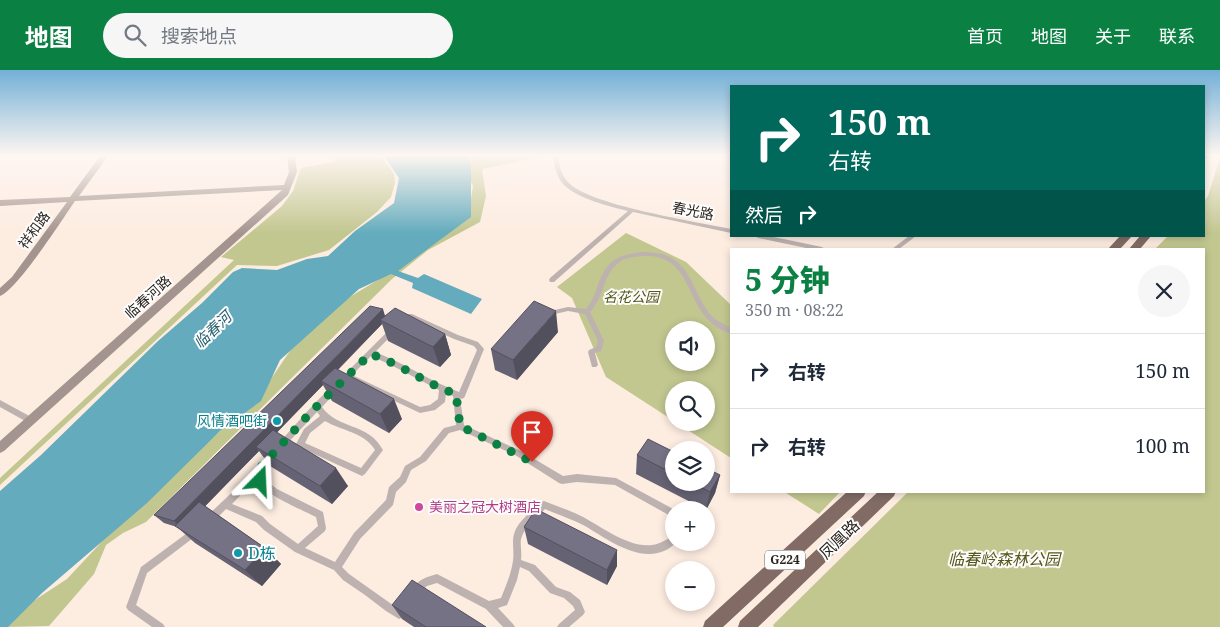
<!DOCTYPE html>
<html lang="zh">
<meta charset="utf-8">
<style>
body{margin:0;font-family:"Noto Serif","Noto Sans SC",serif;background:#f6f6f7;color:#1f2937;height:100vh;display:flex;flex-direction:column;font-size:19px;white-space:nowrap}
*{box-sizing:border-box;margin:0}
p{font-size:16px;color:#747a83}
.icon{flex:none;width:28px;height:28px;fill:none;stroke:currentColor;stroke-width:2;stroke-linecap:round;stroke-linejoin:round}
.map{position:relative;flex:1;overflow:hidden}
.details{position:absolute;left:730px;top:178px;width:475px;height:245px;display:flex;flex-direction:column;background:#fff;border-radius:0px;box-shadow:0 2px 8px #0003}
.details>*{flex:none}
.guide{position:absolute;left:730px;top:15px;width:475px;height:152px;border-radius:0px;box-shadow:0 2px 8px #0003;background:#00695c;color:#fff;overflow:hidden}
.tools{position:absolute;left:665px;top:251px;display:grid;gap:10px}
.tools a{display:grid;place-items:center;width:50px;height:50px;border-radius:50%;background:#fff;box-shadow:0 2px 8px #0003;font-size:25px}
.pin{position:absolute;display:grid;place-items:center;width:42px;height:42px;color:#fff;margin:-51px -21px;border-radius:50% 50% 50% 0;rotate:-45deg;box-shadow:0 0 5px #0007}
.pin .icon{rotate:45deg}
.me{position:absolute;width:55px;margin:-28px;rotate:21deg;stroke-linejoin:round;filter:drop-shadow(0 0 4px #0008)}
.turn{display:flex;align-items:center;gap:18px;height:105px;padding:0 15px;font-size:22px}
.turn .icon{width:65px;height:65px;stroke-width:2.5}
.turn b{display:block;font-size:35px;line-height:42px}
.then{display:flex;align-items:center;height:48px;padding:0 15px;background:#0003;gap:10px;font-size:19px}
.round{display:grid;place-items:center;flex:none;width:52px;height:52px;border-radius:26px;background:#f6f6f7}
.summary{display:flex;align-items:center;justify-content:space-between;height:85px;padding:0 15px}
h1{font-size:30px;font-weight:800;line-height:38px;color:#0b8043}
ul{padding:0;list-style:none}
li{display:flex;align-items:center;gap:15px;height:75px;padding:0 15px;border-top:1px solid #e0e1e3}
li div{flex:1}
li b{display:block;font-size:19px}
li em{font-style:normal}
header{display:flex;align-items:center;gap:30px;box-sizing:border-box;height:70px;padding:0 25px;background:#0b8043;color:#fff}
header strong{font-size:24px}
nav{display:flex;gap:28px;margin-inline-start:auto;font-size:18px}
.search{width:350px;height:45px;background:#f6f6f7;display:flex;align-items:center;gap:12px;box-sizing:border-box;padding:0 18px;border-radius:28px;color:#747a83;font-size:19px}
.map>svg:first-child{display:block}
</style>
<header>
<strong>地图</strong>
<div class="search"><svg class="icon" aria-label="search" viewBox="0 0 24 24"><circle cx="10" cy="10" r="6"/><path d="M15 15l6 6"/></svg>搜索地点</div>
<nav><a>首页</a><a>地图</a><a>关于</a><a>联系</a></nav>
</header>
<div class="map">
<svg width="1220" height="557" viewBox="0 0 1220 557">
<rect width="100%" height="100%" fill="#fdece0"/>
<path fill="#c2c68f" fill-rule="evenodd" d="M335,86h46l13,18 1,9 -4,14 -14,15 -48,38 -52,16 -40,-1 -237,220v-7l234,-218 -13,-3 61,-51 11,-15 8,-23 34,-6z
M458,86h87l-63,13 4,27 -6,26 -52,28 -36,29 -246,243 -23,11 -17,12 -12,29 -45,52 -46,1 15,-16 49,-32 55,-59 64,-60 70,-59 36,-53 46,-44 40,-24 90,-63 5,-31z
M1220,87v470h-446l-1,-2 136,-134h295v-242h-49l13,-13h36v-35l4,-5z
M626,163l60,29 45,43v153l-54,-35 29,-1v-32h-32v31l-68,-44 -34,-79 -15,-11zM674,260h32v32h-32z
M783,421h58l-22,23z"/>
<path fill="#63abbd" d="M384,86h84l3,11v50l-73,54 20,7 6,-4 58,25 -11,15 -59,-26 1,-5 -22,-9 -32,15 -79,71 -19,41 -41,30 -73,72 -105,90 -34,34h-8v-136l41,-36 117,-114 44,-38 31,-31 9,-4 35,2 30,-11 21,-3 27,-25 39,-28 5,-25z"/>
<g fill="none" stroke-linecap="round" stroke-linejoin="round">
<path fill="#bdb2af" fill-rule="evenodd" d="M553,86h5c1,8 3,18 9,25 19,24 131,41 164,48v4l-98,-21 -79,70h-4l-1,-2 1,-2 78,-67c-20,-5 -49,-12 -64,-26 -7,-7 -10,-20 -11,-29z
M755,166h14l53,11 3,2h-14l-53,-11z
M909,166h7l-17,13h-7z
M646,182c6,1 14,1 19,3 26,9 29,39 44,58 6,7 14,11 22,15v5c-5,-1 -13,-4 -17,-8 -30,-23 -22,-72 -73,-69 -10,1 -18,2 -25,9 -13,12 -13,34 -26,47l14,29 -3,10 -6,2 3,12 -2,2h-4l-4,-15 1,-2 7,-3 2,-6 -13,-27 -17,-3 -22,5 -3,-2 3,-2 22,-5 18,2c6,-7 9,-15 12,-24 10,-27 21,-31 48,-33z
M408,244h4l46,21 20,7 6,7 -19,47 -1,2 -4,1 4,26 57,26 42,25 14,-2 39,4 59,32 -1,8 -59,-33 -38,-3 -15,2 -3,-1 -44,-28 -55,-25 -11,3 -23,28 -15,9 -5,12 -10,10 -3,13 -33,34 -18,28 7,7 48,34 3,-3 3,-2 3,2 2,3c-2,5 -4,9 -9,11l-13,-8 -21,-16 -22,-15 -9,-10 -39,-18 -31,-22 -8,-8 -30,-13 -13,13 -3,1 -3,-1 -1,-3 1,-3 34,-32 28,-31 3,-1 3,1 1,2 -13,16 1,8 13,10 46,23 3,16 -1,3 -20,17 30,14 19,-29 32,-33 3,-13 11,-10 5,-11 15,-9 24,-29 12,-3 -3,-29 -7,-3 -1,9 -10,8 -15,3 -72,-34 -5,4 -3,-1 -1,-2 51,-51h4l1,2 -1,2 -19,19c29,11 55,29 84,40l18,-42 -3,-4 -20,-7 -43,-20 -3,1h-2l-1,-2zM371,286l20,9 48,25 -1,9 -8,6 -10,2 -68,-32zM256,409c4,14 47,31 60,38l2,9 -20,18 -28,-20 -8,-8 -30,-12z
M334,316l3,1 1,2 -1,2 -15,16c16,23 46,15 61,43l-18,24 -3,2 -65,-30 -1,-2 8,-15 16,-13 -3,-4 -33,35 -3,1 -3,-1 -1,-2 37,-41 17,-17zM325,351c17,10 39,11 50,29l-14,18 -56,-25 5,-10z
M0,330l33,18 1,2 -1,2 -3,1 -3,-1 -27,-15z
M544,431c12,5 25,9 37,15 20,10 47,32 71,29 9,-1 14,-6 22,-9v6h3c-4,3 -8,7 -13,9 -27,11 -57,-12 -79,-25 -13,-7 -26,-11 -40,-17 -8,9 -21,18 -24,30 -1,4 1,14 0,21l14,5 21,22 14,5 10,8 5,12 -2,3 -14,12h-12l2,-3 16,-14 -2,-4 -9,-8 -14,-5 -21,-22 -9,-4 -3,13 -10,25 -9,3 15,16 2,3h-12l-17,-18 -49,-26 -10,3 -9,8 -3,1 -3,-1 -1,-3c6,-11 15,-14 26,-17l52,27 12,-3c5,-12 10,-24 12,-37 2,-14 -4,-23 6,-37 6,-8 15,-15 22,-22z
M194,458l3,1 1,3 -1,3 -50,38 -11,32 27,19 2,3h-13l-24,-17 -2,-3 15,-40z"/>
<path fill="#a4948f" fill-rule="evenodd" d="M100,86h8l-29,40 205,-11 5,-13 -2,-16h8l2,16 -9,23 -284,256 -4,2v-12l282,-251 -207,11c-13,19 -58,89 -75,95v-8l12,-11 55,-75 -67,4v-6l70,-3z"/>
<path fill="#826b65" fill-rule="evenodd" d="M1204,86h6l-6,5z
M1120,166h12l-12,13h-12z
M1140,166h11l-11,13h-11z
M848,421h18l-2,5 -141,131h-20l2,-6z
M879,421h17l-2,5 -136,131h-20l2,-6z"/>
</g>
<path fill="#656273" d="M385,246l60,18 6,21 -11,12 -52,-26 -6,-17 -44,46 64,49 -13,14 -57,-32 -9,-16 -46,47 71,54 -16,18 -62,-38 -11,-15 -54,55 60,42 16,16 -19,22 -67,-43 -18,-16 -13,-4 -10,-8z
M558,262l-41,48 -22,-10 -4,-21z
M674,382v30h32l14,-7 -5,18 -9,17 -70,-36 1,-19z
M524,457l93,23v16l-10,19 -79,-41z
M392,535l94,22h-72l-12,-8z"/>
<path fill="#53505e" d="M383,239l3,10 -6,1 2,4 -58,59 -3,-2 2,4 -63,65 -4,-3 3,4 -76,78 -9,-8z
M556,241l2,21 -41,48 -4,-20z
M445,264l6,21 -11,12 -7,-20z
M394,329l8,20 -13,14 -9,-19z
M336,398l12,18 -16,18 -12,-18z
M720,405l-5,18 -9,17 4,-18z
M265,478l16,16 -19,22 -17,-16z
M617,480v16l-10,19v-15z"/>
<path fill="#767286" stroke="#53505e" d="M534,231l22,10 -43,49 -22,-11z
M370,236l13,3 -209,212 -20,-6z
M395,238l50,26 -12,13 -53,-27z
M335,298l59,31 -14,15 -59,-33z
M273,360l63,38 -16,18 -64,-39z
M648,369l26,13v22l-37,-19z
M706,398l14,7 -10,17 -19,-10h15z
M199,432l66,46 -20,22 -70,-44z
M536,439l81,41 -10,20 -83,-43z
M412,510l74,47h-60l-34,-22z"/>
<linearGradient id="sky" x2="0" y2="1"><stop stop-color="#73b0d7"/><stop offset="0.52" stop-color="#fef6f1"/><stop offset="1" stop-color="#fef6f1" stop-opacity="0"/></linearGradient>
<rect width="1220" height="164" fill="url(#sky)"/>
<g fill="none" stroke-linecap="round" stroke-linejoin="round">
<path stroke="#0b8043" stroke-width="9" stroke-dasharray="0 16.2" d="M260,411l-1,-12 53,-58 58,-57c31,10 56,30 86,40l4,32 72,36"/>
</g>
<g fill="#0f9aa8" stroke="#fdfdfd" stroke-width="2">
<circle cx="277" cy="351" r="5"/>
<circle cx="238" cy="483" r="5"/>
</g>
<circle fill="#d1479c" stroke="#fdfdfd" stroke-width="2" cx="419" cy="437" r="5"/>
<g text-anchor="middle" stroke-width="4" stroke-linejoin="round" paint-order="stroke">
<rect fill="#fdfdfd" stroke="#6a6561" stroke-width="1" x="765" y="480.5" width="40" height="19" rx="4"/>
<g font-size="12" font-weight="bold" fill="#2b241e">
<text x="785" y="494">G224</text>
</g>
<g font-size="14" fill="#2b241e" stroke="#fdfdfd">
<text transform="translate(693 141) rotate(11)" y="5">春光路</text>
<text transform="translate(34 160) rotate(-54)" y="5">祥和路</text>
<text transform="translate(148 227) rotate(-42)" y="5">临春河路</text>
</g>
<g font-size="14" font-style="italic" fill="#555816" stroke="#fdfdfd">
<text x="631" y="232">名花公园</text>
</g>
<g font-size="14" fill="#0d838f" stroke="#fdfdfd" text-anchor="end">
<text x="267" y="356">风情酒吧街</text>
</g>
<g font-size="14" fill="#b23c85" stroke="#fdfdfd" text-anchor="start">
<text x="429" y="442">美丽之冠大树酒店</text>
</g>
<g font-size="15" font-style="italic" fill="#25606f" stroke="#fdfdfd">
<text transform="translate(213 260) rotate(-44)" y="5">临春河</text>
</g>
<g font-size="16" fill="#2b241e" stroke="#fdfdfd">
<text transform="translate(839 469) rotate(-44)" y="6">凤凰路</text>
</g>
<g font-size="16" fill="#0d838f" stroke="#fdfdfd" text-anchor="start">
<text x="248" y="489">D栋</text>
</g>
<g font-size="16" font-style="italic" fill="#555816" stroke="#fdfdfd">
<text x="1004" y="495">临春岭森林公园</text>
</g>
</g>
</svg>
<div class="tools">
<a><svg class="icon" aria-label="sound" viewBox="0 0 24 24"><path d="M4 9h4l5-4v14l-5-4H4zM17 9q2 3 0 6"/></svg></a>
<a><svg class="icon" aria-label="search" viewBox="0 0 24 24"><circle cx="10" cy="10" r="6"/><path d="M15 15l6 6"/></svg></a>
<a><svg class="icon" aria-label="layers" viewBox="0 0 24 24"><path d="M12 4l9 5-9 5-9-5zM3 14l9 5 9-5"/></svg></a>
<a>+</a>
<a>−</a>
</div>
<div class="pin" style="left:532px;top:392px;background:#d93025"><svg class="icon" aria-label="arrive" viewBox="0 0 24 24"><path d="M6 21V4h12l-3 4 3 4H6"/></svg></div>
<svg class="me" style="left:260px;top:411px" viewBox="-20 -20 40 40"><path d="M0-17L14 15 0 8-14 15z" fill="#0b8043" stroke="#fff" stroke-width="4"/></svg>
<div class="guide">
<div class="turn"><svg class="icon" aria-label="right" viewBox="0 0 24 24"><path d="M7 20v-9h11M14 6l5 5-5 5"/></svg><div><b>150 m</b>右转</div></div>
<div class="then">然后<svg class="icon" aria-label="right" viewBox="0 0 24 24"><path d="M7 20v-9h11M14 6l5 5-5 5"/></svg></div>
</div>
<section class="details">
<div class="summary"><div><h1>5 分钟</h1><p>350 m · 08:22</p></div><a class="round"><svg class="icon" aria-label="close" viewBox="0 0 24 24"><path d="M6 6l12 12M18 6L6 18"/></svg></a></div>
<ul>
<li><svg class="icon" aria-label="right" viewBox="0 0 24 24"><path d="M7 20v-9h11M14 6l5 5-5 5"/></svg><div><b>右转</b></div><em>150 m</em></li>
<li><svg class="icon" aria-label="right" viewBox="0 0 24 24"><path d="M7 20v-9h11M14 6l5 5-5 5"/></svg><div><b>右转</b></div><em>100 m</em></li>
</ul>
</section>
</div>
